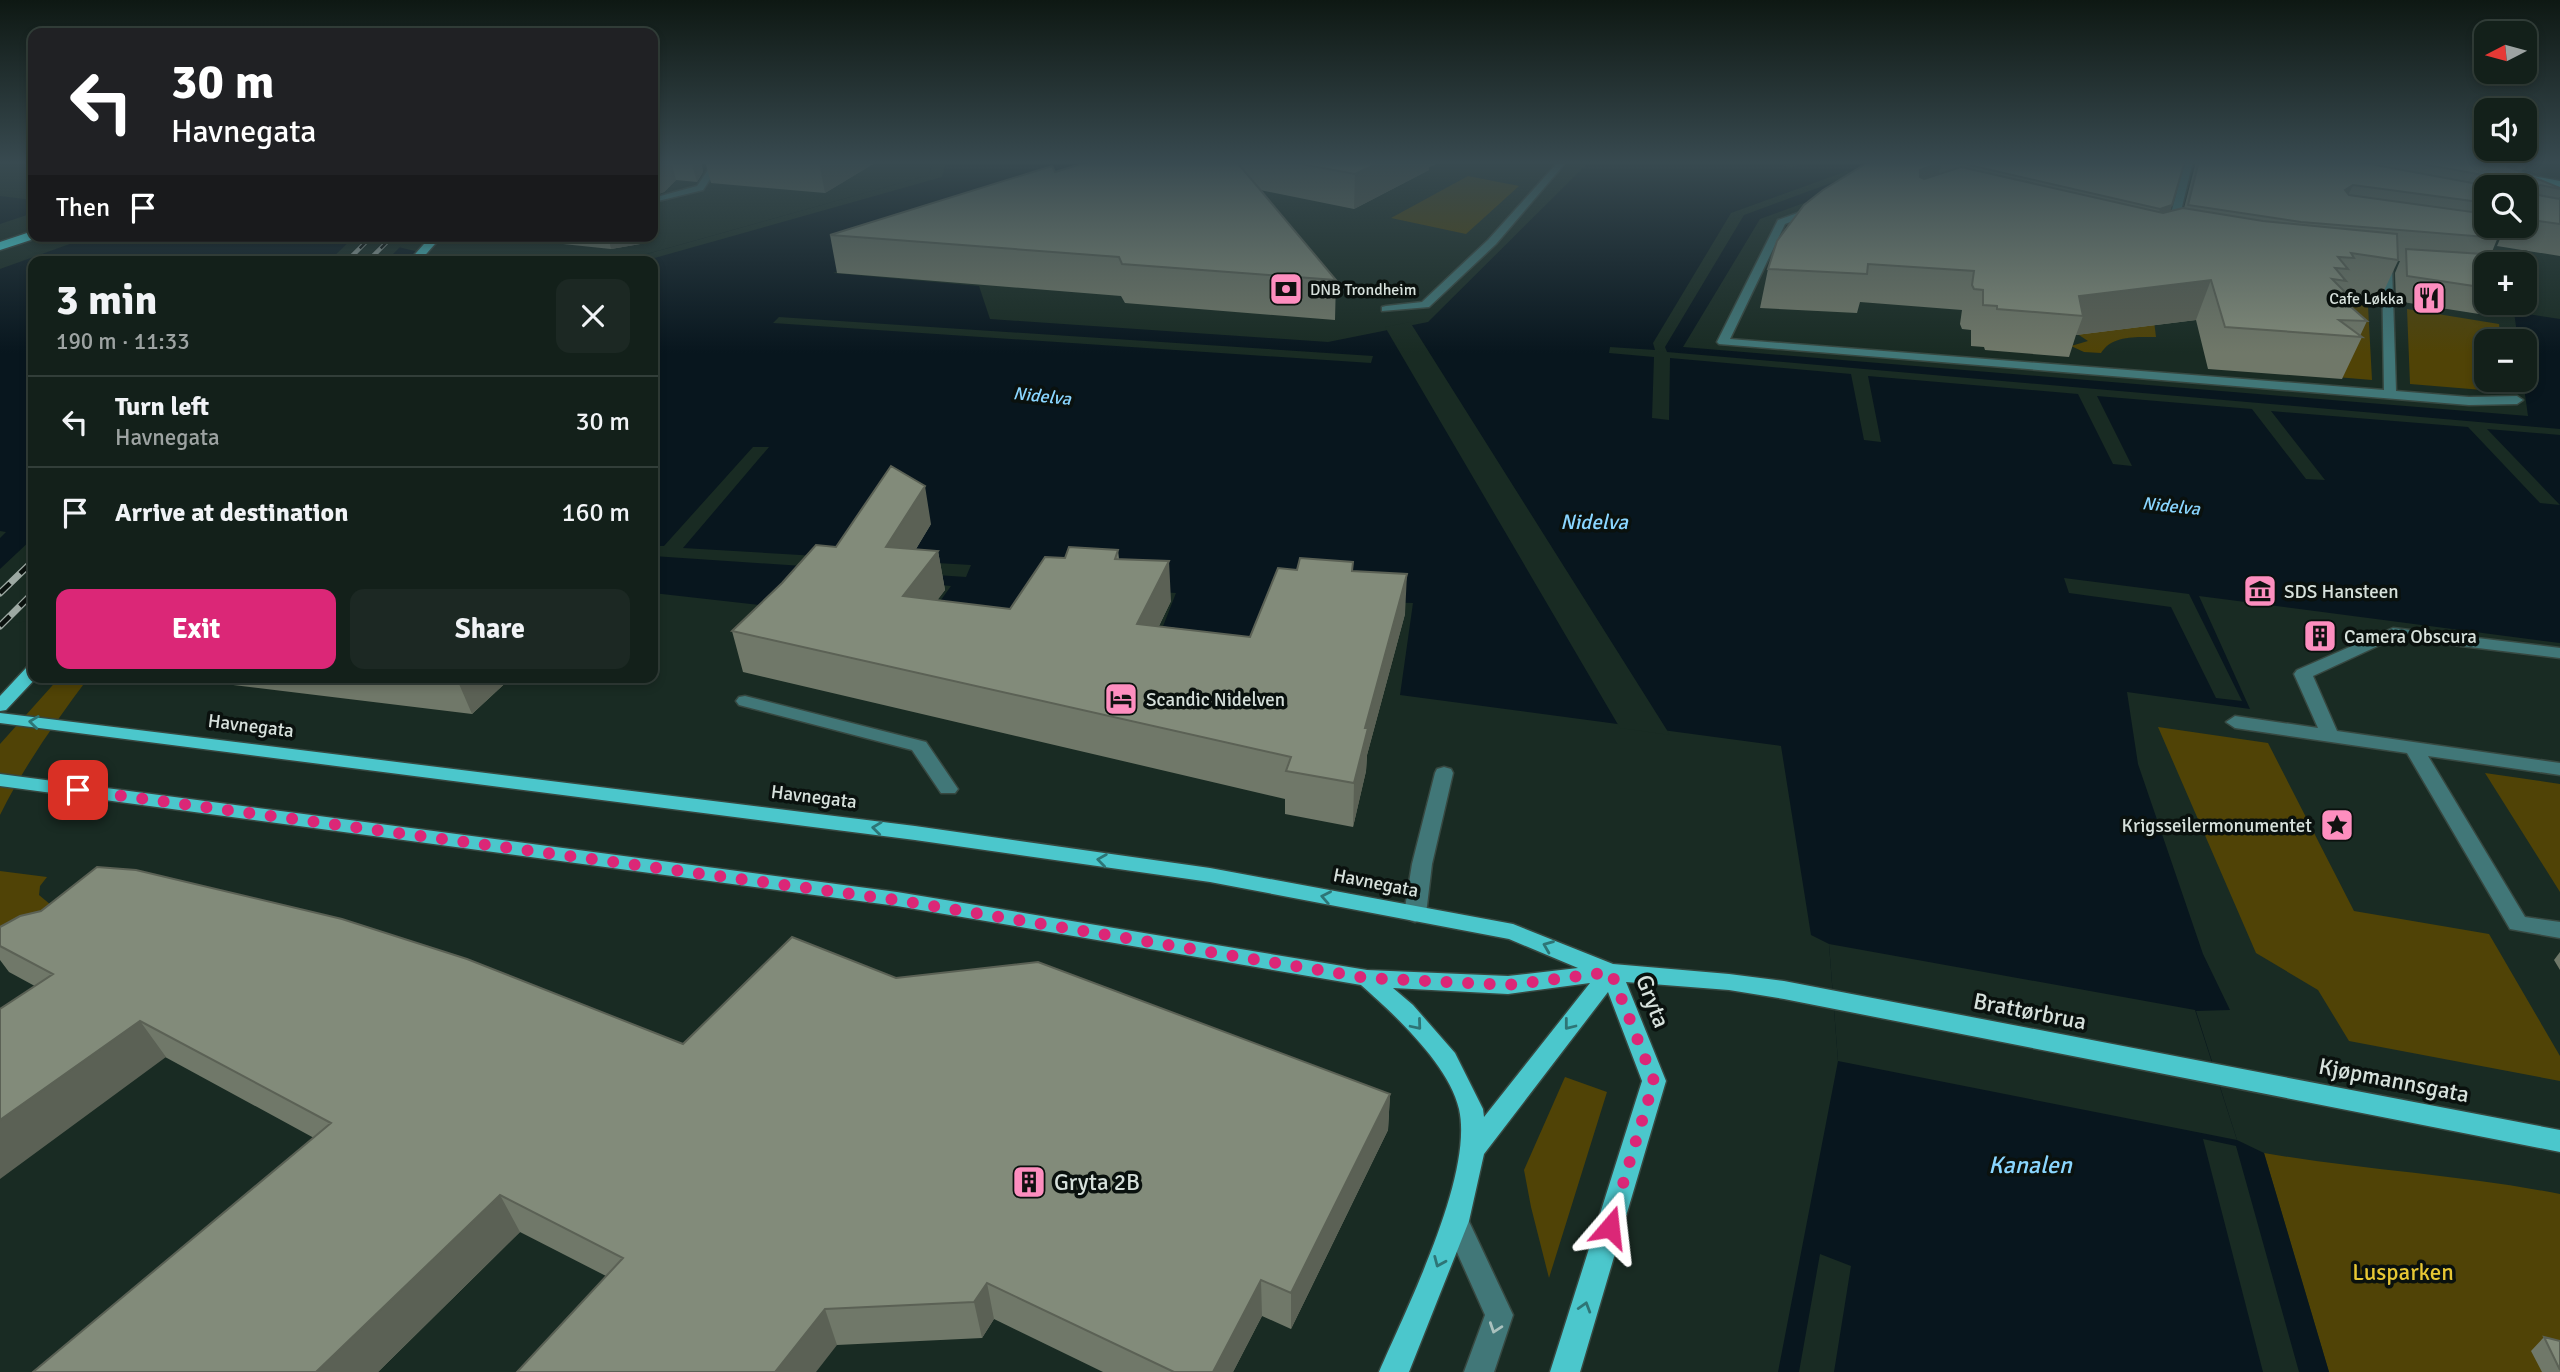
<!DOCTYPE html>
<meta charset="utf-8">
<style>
body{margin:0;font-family:Signika,sans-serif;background:#1c2823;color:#f1f3f6;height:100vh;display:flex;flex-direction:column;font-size:26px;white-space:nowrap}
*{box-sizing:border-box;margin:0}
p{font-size:23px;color:#9da3a2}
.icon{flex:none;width:38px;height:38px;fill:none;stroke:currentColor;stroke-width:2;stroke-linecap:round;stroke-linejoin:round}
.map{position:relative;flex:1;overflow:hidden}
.panel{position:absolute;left:28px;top:256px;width:630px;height:427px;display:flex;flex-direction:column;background:#13201a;border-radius:14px;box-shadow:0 4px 10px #0003,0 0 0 2px #323e39}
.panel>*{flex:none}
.hud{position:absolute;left:28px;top:28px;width:630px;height:214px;border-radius:14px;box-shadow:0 4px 10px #0003,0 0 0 2px #323e39;background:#202124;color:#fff;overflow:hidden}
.needle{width:46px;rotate:264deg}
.controls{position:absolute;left:2474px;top:21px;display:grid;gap:14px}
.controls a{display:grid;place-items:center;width:63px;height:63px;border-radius:14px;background:#13201a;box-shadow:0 4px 10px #0003,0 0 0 2px #323e39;font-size:35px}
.pin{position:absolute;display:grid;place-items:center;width:60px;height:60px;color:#fff;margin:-30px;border-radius:14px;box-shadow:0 4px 10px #0006}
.me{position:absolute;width:77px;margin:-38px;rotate:17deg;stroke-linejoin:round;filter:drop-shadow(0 0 5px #0008)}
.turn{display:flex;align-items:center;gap:24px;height:147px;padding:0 28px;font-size:32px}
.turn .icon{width:91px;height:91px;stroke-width:2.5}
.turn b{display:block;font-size:49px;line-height:60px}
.then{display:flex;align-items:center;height:66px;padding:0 28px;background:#0003;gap:14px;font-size:26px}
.round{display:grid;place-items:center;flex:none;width:74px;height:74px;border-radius:14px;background:#1c2823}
.summary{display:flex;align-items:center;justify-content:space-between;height:119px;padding:0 28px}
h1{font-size:42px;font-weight:700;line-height:52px}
.primary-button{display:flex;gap:14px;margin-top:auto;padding:14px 28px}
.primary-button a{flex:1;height:80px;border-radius:14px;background:#db2777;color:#fff;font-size:28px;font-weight:700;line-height:80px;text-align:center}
.primary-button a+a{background:#1c2823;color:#f1f3f6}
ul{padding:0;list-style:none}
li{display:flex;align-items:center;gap:21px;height:91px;padding:0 28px;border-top:2px solid #323e39}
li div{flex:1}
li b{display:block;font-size:26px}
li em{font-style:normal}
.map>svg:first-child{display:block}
</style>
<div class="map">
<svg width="2560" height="1372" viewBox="0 0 2560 1372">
<rect width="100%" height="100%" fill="#192b23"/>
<path fill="#504306" d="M1468,176l51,10 -53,48 -75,-16z
M2367,287l5,93 -48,-4 -8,-78z
M2407,309l92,15 2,17h-14v39h18l2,12 -97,-8z
M2153,313l3,24c-20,0 -44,-2 -55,16l-17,-1 -13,-6 17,-5 -18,-12z
M60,677h29c-33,44 -65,89 -89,138v-71z
M2158,727l110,16 86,168 135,23 71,122v25l-211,-40 -31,-51 -62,-37z
M2485,773l75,11v108z
M0,871l47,6 -7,9 -1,9 12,10 -51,42z
M1565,1077l42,15 -58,186 -18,-71 -7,-37z
M2264,1153c98,17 198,22 296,41v178h-231z"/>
<path fill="#08161e" d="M932,161h238l-337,112 146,13 11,33 338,23 100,-20 162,-161h165l37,6 21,-6h105l-158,58 -77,128 845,69 -5,-36 2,-39h-7l-4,-29 46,7v324l-361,-47 51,113 -123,-17 11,72 65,190 27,56 -34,1 41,129 27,13 65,219h-551l60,-311 -9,-117 -18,-9 -30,-189 -381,-51 13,-92 -143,-4 -26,65 -91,-12 23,-59 -132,-8 -31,49 -90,-9 28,-39 -137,-12 -29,34 -132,-15v-332h-31l307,-86z
M0,196l33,4v36h319l105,25h-424v357l-33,3v-83l6,-6 -6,-1z"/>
<path fill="#192b23" d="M934,161h12l-4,16 -298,84h-22l307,-86z
M1847,171l18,5 -23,3 -98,36 -79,132 2,5 893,77v6l-73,-6 73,76 -20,-2 -72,-76 -197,-16 54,69 -19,-1 -54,-70 -155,-13 35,70 -19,-2 -35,-70 -210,-18 13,66 -17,-2 -13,-66 -181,-16 -1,62 -17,-2 2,-61 -45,-4 1,-6 45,3 -2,-7 78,-130z
M33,213v23h59l-92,33v-45z
M355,236h12l35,9 -16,16h-57z
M779,317l594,39 -2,7 -598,-40z
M1410,322l260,413 -50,-7 -235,-401z
M753,447h16l-86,101 288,17 -5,12 -313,-21v-10h11z
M33,538v83l-33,3v-55z
M2064,578l125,16 53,107 -26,-3 -45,-91 -102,-14z
M1829,944l366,66 42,130 -399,-79z
M2203,1139l33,7 63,226h-36z
M1820,1254l31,12 -17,106h-35z"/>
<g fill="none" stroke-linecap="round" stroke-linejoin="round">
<defs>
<path id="minor" d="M714,161h8l-19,29 -45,11 -5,-3 44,-12z
M1559,161h8l-71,83 -67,63 -47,4v-4l4,-1 36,-4 66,-62z
M2185,161h8l-17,71 -5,3 -5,-3z
M1817,206l3,1v4l-35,13 -55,115 654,51 -2,-124 5,-3 5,3 4,125 73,6 48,-1 6,4 -6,4 -48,1 -750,-61 -2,-2 61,-122z
M2393,628l167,20v10l-165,-20 -82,38 24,55 223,32v12l-132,-19 97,161 35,5v16l-50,-9 -103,-176 -172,-25 -9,-6 9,-6 83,12 -24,-54 3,-4z
M745,696l181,46 32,47 -3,4h-14l-29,-43 -173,-45 -3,-4 3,-4z
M1444,767l7,2 2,4 -21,91 -6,50 -3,5 -8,3 -8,-3 -3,-5 8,-50 23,-91 2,-4z
M1456,1209l9,4 48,102 -19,57h-30l21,-57 -42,-94 4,-8z"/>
<path id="major" d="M2522,174l38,7v6l-41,-8 -1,-2z
M431,236h11l-22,25h-11z
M33,666v11h4l-31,33 -6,1v-15l27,-29z
M0,713l915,113 295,42 303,56 100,40 116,10 55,7 776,149v22l-776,-153 -55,-9 -103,-8 40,99 -86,291h-30l92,-291 -34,-89 -124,162 -15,67 -60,151h-30c27,-63 95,-197 80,-263 -10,-44 -65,-95 -98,-124l-464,-79 -897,-120v-12l897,118 470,78 141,6 70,-8 -69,-29 -299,-57 -295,-42 -915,-117zM1590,983l-106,134 -1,-8 -28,-56 -42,-48 -20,-17 115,6z"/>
<path id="highway" d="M33,231v5l4,2 -37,12v-8z"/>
</defs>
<use href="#minor" stroke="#374841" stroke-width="3"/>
<use href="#major" stroke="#374841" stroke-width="3"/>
<use href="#highway" stroke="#374841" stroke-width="3"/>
<use href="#minor" fill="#417778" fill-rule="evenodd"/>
<use href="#major" fill="#4bc7cc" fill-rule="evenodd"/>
<use href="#highway" fill="#4be8ed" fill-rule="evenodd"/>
<defs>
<path id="rail-far1" d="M347,261l25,-25
M368,261l25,-25"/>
<path id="rail" d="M0,593l33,-32
M0,626l33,-33"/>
</defs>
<use href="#rail-far1" stroke="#9da9a3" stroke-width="4.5"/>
<use href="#rail" stroke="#9da9a3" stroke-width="7"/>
<use href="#rail-far1" stroke="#0a110e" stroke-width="2.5" stroke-dasharray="9" stroke-linecap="butt"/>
<use href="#rail" stroke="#0a110e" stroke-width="4.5" stroke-dasharray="14" stroke-linecap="butt"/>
</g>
<path fill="#707869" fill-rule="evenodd" d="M653,161h225l-53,32 -114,-10 -6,-22h-4l2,11 -6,10 -21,-2 -12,12 -11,4z
M1091,161h352l-14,6v3l-75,39 -94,-19 76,90 -1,40 -210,-17 -4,-7 -284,-23 -7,-38 225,-63z
M1855,161h330l-15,50 14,-3 12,-46 -1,-1h338l-13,11 40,16v9l-1,2h1v57l-63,-10 3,-7 -2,-2 -11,27v37h-1l-7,13 -83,-13 -1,-28 5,-12h-2l-18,38 -34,-6 -3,7 24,21 -7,15 2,1 -20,42 -134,-10 -12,-49 -120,15 -7,22 -84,-7 -1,-3 -13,-1v-16l-9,-1 -2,-5 2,-14 -102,-8 -3,11 -97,-5 8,-39 99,-106zM2487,187h38v39h-38z
M486,236h159l1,7 -35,6z
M931,524l-15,25 22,2 7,39 -8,10 73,9 55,-51 53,-8 1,9 52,42 -12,25 91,11 47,-67 56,-8v9l52,43 -38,141 -1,16 -13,56 -68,-13v-15l-542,-127 -11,-41 50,-48 54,-36z
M175,677h337l-40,37 -297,-36z
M0,927l683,117 213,-66 494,116 -2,36 -97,199 -29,-13 -29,56h-130l-109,-53 -12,19 -145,7 -231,-69 -86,-44 -142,140h-345l281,-234 -305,-166 -9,-12z
M2560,952v18l-6,-10z
M2544,1337l16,4v31h-18l-11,-21z"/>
<path fill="#5b6155" d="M653,161h18l5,19 -12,12 -11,4z
M691,161h14h-4l2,11 -6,10z
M821,161h57l-53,32 -6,-31z
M1383,161h60l-14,6v3l-75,39 1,-35z
M2516,161h5l-10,19 -3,-13z
M2526,161h7l-13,11z
M1942,162l-9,33 -22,10 9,-35z
M2353,185l-13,28 5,-23z
M2172,205l-10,29 -12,4 10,-29z
M608,236h37l1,7 -35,6z
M2211,280l-15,40 -120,15 7,-19 -4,-20z
M925,486l6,38 -38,63 -7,-40z
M938,551l7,39 -35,47 -7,-41z
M1169,561l2,40 -31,64 -3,-41z
M1407,574l-2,40 -38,141 -1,16 -13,56 1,-44 11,-55z
M456,677h56l-40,37z
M140,1021l26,36 -166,122v-59z
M1390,1094l-2,36 -97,199v-36z
M500,1195l20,37 -142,140h-62z
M1261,1280l1,36 -29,56h-20z
M987,1283l7,36 -12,19 -8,-36z
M825,1309l12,36 -21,27h-41z"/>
<path fill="#828b7a" stroke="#5b6155" stroke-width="2" d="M1091,161h145l100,119 -214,-16 -3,-7 -289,-22 222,-69 3,6z
M1285,161h98l-28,13z
M1875,161h62l5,1 -22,8v7l4,2 37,-12 202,46 20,-5 80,13 134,13 1,26 -47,-7 3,5 -16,-1 10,12 -13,-1 11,13 -14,-2 14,14 -12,-1 33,29 -28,-1 23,17 -137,-10 -14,-47 -132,16 4,20 -86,-7v-3l-14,-1v-15l-9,-1 -2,-4 2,-14 -106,-7 -1,10 -99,-5 9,-28 27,-36 19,-15 44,-27z
M1952,161h233l-13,44 -12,4z
M2199,161h155l140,26h-7v16l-134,-18 -8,5 4,5 138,19v12h8l3,12 -197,-16 -113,-17z
M2405,161h111l-8,6 52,21v1l-20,-4 -3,3 1,7 22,4v25l-35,-5v-32h-23l1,-1 -2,-8z
M2406,249l92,6 2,9h-13v24l-80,-12z
M891,466l34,20 -39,61 52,4 -35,45 107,13 35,-52 20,1 4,-11 49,3 -3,9 54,2 -32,63 113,13 28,-69 19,2 3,-12 53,4 -1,9 55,3 -42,154h3l-14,55 -68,-12 5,-14 -559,-126 50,-48 34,-38 20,2z
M97,867l39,3 206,49 125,40 216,85 109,-107 104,41 142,-16 352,132 -99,199 -30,-13 -48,92h-39l-187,-89 -13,19 -149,7 -50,63h-258l106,-114 -123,-63 -184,177h-283l298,-249 -191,-102 -140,99v-111l53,-35 -53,-28v-19l20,-11 21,-5z
M2544,1337l16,4v29z"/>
<defs><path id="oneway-chevron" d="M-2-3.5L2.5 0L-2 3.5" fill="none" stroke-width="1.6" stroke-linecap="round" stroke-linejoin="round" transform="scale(1.75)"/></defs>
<g stroke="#2e7576">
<use href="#oneway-chevron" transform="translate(34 722) rotate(-173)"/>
<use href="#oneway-chevron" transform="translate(877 828) rotate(-173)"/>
<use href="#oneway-chevron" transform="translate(1102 860) rotate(-172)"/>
<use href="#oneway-chevron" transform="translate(1326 897) rotate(-169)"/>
<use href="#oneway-chevron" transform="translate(1548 946) rotate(-158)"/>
<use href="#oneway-chevron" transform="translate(1417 1025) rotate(50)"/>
<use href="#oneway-chevron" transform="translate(1569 1025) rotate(128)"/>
<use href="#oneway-chevron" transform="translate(1439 1262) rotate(113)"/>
<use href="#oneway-chevron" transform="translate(1585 1307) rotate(-73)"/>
</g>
<use stroke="#aac1be" href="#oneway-chevron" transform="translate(1495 1328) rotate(109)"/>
<linearGradient id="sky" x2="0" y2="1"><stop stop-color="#0e1813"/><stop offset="0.46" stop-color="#384a50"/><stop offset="1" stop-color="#384a50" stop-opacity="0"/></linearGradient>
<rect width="2560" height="353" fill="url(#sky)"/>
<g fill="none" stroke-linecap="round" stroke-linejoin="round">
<path stroke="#db2777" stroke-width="12" stroke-dasharray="0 21.6" d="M78,790l819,110 470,78 141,7 103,-13 43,109 -44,146"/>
</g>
<defs>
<symbol id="bank-square" viewBox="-11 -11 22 22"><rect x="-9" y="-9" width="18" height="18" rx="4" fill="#fd8ebf" stroke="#0a110e"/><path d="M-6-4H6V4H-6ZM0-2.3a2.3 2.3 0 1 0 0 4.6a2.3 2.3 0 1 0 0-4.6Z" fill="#111"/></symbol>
<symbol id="restaurant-square" viewBox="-11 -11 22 22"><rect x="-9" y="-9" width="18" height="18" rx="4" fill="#fd8ebf" stroke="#0a110e"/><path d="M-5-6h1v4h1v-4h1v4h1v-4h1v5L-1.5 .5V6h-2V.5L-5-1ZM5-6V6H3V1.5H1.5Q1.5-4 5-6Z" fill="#111"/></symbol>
<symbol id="museum-square" viewBox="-11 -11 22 22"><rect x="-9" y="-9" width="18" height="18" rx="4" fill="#fd8ebf" stroke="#0a110e"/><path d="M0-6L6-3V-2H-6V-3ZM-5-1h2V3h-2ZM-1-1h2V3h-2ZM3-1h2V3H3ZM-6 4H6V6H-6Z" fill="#111"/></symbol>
<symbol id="building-square" viewBox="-11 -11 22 22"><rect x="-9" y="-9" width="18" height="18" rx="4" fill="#fd8ebf" stroke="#0a110e"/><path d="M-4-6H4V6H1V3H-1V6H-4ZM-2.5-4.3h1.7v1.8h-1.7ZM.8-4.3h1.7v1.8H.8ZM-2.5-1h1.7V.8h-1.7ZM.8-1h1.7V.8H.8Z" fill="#111"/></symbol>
<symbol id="hotel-square" viewBox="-11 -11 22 22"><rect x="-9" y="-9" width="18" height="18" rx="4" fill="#fd8ebf" stroke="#0a110e"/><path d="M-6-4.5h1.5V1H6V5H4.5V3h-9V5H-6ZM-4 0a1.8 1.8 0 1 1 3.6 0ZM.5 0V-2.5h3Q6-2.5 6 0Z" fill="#111"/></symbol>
<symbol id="sight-square" viewBox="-11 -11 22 22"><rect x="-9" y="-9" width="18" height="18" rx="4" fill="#fd8ebf" stroke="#0a110e"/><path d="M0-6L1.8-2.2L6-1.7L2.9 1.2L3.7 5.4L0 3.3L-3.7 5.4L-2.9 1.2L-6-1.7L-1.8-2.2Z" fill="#111"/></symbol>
</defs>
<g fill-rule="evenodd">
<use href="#bank-square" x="1267" y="270" width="38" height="38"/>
<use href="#restaurant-square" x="2410" y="279" width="38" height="38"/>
<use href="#museum-square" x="2241" y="572" width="38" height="38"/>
<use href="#building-square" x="2301" y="617" width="38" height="38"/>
<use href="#hotel-square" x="1102" y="680" width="38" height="38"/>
<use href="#sight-square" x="2318" y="806" width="38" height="38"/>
<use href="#building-square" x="1010" y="1163" width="38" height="38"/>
</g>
<g text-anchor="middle" stroke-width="7" stroke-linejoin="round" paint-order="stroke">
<g font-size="16" fill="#d7e1dc" stroke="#0a110e" text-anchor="start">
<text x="1310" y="295">DNB Trondheim</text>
<text x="2404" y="304" text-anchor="end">Cafe Løkka</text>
</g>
<g font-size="18" font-style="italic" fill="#8ad6ff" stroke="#0a110e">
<text transform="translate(1042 396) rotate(6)" y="6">Nidelva</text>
<text transform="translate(2171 506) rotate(6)" y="6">Nidelva</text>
</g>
<g font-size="19" fill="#d7e1dc" stroke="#0a110e" text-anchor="start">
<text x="2284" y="598">SDS Hansteen</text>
<text x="2344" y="643">Camera Obscura</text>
<text x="1146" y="706">Scandic Nidelven</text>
<text x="2312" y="832" text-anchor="end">Krigsseilermonumentet</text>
</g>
<g font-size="19" fill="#d7e1dc" stroke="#0a110e">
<text transform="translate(251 725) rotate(7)" y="7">Havnegata</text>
<text transform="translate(814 796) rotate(7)" y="7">Havnegata</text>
<text transform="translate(1376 882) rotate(11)" y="7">Havnegata</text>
</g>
<g font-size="21" font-style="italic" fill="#8ad6ff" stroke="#0a110e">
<text x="1594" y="529">Nidelva</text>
</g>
<g font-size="23" fill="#d7e1dc" stroke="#0a110e">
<text transform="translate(1653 1001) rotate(69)" y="8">Gryta</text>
<text transform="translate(2030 1011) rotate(11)" y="8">Brattørbrua</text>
<text transform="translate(2394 1080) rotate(11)" y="8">Kjøpmannsgata</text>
</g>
<g font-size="23" fill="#d7e1dc" stroke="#0a110e" text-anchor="start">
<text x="1054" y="1190">Gryta 2B</text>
</g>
<g font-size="23" fill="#e7c734" stroke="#0a110e">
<text x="2403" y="1280">Lusparken</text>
</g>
<g font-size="24" font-style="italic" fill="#8ad6ff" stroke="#0a110e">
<text x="2030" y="1173">Kanalen</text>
</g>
</g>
</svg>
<div class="controls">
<a><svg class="needle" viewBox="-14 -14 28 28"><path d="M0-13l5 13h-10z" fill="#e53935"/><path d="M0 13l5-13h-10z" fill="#9da3a2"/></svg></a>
<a><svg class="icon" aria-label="sound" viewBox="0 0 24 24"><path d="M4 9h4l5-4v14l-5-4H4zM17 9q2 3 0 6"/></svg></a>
<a><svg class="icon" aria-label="search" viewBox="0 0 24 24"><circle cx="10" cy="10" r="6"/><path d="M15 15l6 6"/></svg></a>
<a>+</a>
<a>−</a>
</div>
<div class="pin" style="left:78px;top:790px;background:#d93025"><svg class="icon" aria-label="arrive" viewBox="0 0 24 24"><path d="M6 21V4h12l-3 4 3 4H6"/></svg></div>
<svg class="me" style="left:1610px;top:1227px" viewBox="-20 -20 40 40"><path d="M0-17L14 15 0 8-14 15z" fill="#db2777" stroke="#fff" stroke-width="4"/></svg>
<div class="hud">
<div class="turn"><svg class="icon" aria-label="left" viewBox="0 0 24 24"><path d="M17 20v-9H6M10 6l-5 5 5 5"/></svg><div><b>30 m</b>Havnegata</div></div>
<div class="then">Then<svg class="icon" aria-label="arrive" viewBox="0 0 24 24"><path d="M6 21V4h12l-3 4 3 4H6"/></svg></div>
</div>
<section class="panel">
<div class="summary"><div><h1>3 min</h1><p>190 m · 11:33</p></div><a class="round"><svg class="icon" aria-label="close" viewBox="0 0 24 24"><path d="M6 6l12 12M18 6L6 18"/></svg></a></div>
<ul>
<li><svg class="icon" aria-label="left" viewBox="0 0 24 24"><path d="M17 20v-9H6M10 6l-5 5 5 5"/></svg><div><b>Turn left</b><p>Havnegata</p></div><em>30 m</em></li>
<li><svg class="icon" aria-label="arrive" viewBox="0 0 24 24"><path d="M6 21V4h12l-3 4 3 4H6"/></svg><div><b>Arrive at destination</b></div><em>160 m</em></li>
</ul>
<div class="primary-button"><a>Exit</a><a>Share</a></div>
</section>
</div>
